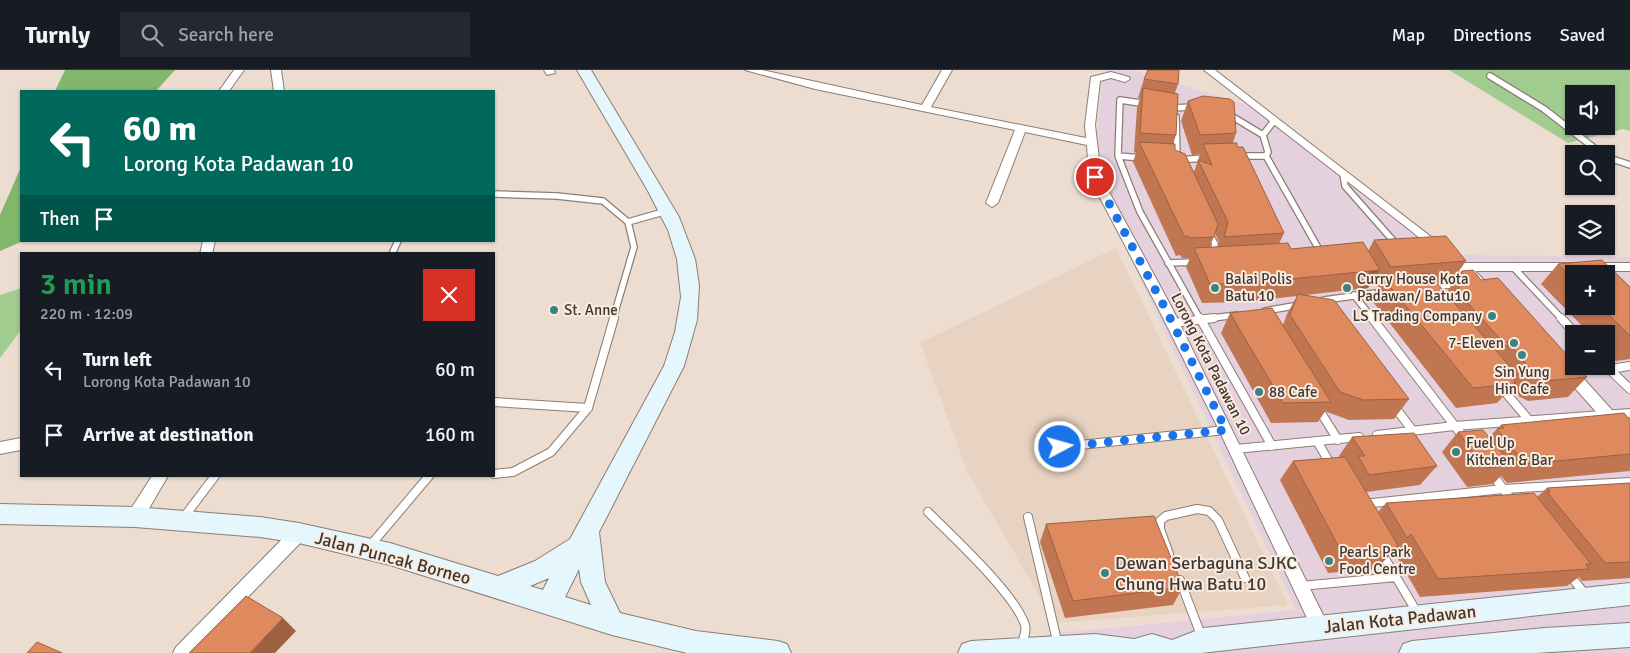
<!DOCTYPE html>
<meta charset="utf-8">
<style>
body{margin:0;font-family:Signika,sans-serif;background:#242831;color:#f1f3f6;height:100vh;display:flex;flex-direction:column;font-size:19px;white-space:nowrap}
*{box-sizing:border-box;margin:0}
p{font-size:16px;color:#9ea1a6}
.icon{flex:none;width:28px;height:28px;fill:none;stroke:currentColor;stroke-width:2;stroke-linecap:round;stroke-linejoin:round}
.map{position:relative;flex:1;overflow:hidden}
.drawer{position:absolute;left:20px;top:182px;width:475px;height:225px;display:flex;flex-direction:column;background:#171b24;border-radius:0px;box-shadow:0 1px 4px #0004}
.drawer>*{flex:none}
.guide{position:absolute;left:20px;top:20px;width:475px;height:152px;border-radius:0px;box-shadow:0 1px 4px #0004;background:#00695c;color:#fff;overflow:hidden}
.controls{position:absolute;left:1565px;top:15px;display:grid;gap:10px}
.controls a{display:grid;place-items:center;width:50px;height:50px;border-radius:0px;background:#171b24;box-shadow:0 1px 4px #0004;font-size:25px}
.pin{position:absolute;display:grid;place-items:center;width:42px;height:42px;color:#fff;margin:-21px;border:2px solid #fff;border-radius:50%;box-shadow:0 1px 5px #0007}
.me{position:absolute;width:55px;margin:-28px;rotate:84deg;stroke-linejoin:round;filter:drop-shadow(0 0 4px #0008)}
.turn{display:flex;align-items:center;gap:18px;height:105px;padding:0 20px;font-size:22px}
.turn .icon{width:65px;height:65px;stroke-width:2.5}
.turn b{display:block;font-size:35px;line-height:42px}
.then{display:flex;align-items:center;height:48px;padding:0 20px;background:#0003;gap:10px;font-size:19px}
.round{display:grid;place-items:center;flex:none;width:52px;height:52px;border-radius:0px;background:#242831}
.headline{display:flex;align-items:center;justify-content:space-between;height:85px;padding:0 20px}
h1{font-size:30px;font-weight:600;line-height:38px;color:#1e9e55}
ul{padding:0;list-style:none}
li{display:flex;align-items:center;gap:15px;height:65px;padding:0 20px}
li div{flex:1}
li b{display:block;font-size:19px}
li em{font-style:normal}
header{display:flex;align-items:center;gap:30px;box-sizing:border-box;height:70px;padding:0 25px;background:#171b24;border-bottom:1px solid #363941}
header strong{font-size:24px}
nav{display:flex;gap:28px;margin-inline-start:auto;font-size:18px}
.search{width:350px;height:45px;background:#242831;display:flex;align-items:center;gap:12px;box-sizing:border-box;padding:0 18px;border-radius:0px;color:#9ea1a6;font-size:19px}
.map>svg:first-child{display:block}
</style>
<header>
<strong>Turnly</strong>
<div class="search"><svg class="icon" aria-label="search" viewBox="0 0 24 24"><circle cx="10" cy="10" r="6"/><path d="M15 15l6 6"/></svg>Search here</div>
<nav><a>Map</a><a>Directions</a><a>Saved</a></nav>
</header>
<div class="map">
<svg width="1630" height="583" viewBox="0 0 1630 583">
<rect width="100%" height="100%" fill="#edddd1"/>
<path fill="#e5d0de" fill-rule="evenodd" d="M1103,0h31l129,40 196,145 171,2v396h-563l-20,-19 249,-24 -204,-433zM1574,204h32v32h-32zM1574,264h32v32h-32z"/>
<path fill="#e8d2c1" d="M1116,178l172,357 -233,18 -87,-150 -48,-130z"/>
<path fill="#a1cc90" fill-rule="evenodd" d="M1449,0h181v61l-7,-2 -55,14zM1574,24h32v32h-32z
M21,218v42l-21,28v-63z"/>
<path fill="#81b76a" d="M65,0h110l-19,21h-101z
M21,97v74h2l-23,10v-36z"/>
<g fill="none" stroke-linecap="round" stroke-linejoin="round">
<defs>
<path id="lane-far1" d="M1490,6l54,33 58,45
M1147,34l-27,-4 -2,56 22,56 60,107
M1170,38l24,-1
M1228,44l35,21
M1176,47l1,42
M1118,86l25,2
M1238,86h28l2,-4 -5,-17 10,-13
M1266,86l55,97
M1606,87l24,8
M1178,90l27,-2
M1343,104l2,12 52,59
M494,124l63,2 46,5 25,21 6,25 -21,72
M628,152l39,-11
M1209,163l6,11 -3,11
M392,184l6,-13
M1168,193l27,-1
M1512,196l50,53
M1431,217l29,-3
M1354,225l19,24
M1324,230l59,-8
M1265,241l34,-6
M1204,249l33,-4"/>
<path id="lane" d="M1200,248l72,128
M1372,248l92,120
M1561,248l15,16
M1173,253l41,-5
M1606,296l24,23
M1610,299l20,-3
M1500,316l28,33
M494,332l94,6
M1394,336l19,25
M1318,338l20,32
M1377,365l77,-9 176,-13
M1317,371l14,24
M1060,377l166,-17
M1235,379l124,-12
M494,404l19,-2 38,-20 37,-44 26,-90
M1492,404l21,28
M1363,434l140,-15 127,-7
M928,442c25,25 87,82 97,113 2,7 -2,15 -5,22
M184,447l31,-41
M1028,447l30,128
M369,477l60,-71
M1381,482l37,62
M1169,484l-9,-25v-8l6,-5 31,-7 12,2 9,9 27,58
M1568,503l17,21
M1180,510l22,58
M1301,516l95,-9"/>
<path id="street" d="M234,0h10l-15,21h-10z
M271,0h10l3,21h-10z
M544,0h10l1,3 -8,2z
M745,0h17l160,35 20,-35h10l-21,37 155,31 -1,-13 6,-48 20,-5 18,5 1,2 -5,3 -14,-4 -11,3 -5,44 6,52 71,131 154,313 3,6 -3,6 -6,2 -6,-2 -95,-203 -61,-122 -69,-131 -2,-32 -62,-13 -27,71 -6,4 -6,-4 29,-73 -200,-41z
M1204,0h11l250,193h165v8h-155l11,11 -6,4 -4,-1 -66,-55z
M203,171h12l-3,13h-12z
M1569,297l5,1 56,62v16l-5,-2 -61,-68 -2,-4 2,-4z
M21,368v12l-21,4v-12z
M152,406h16l-27,46 -6,2 -6,-2 -2,-5 2,-5z
M299,456l6,2 2,5 -2,5 -111,115h-21l3,-6 117,-119z"/>
<path id="secondary" d="M577,0h14l88,147 16,42 4,26 -2,35 -13,46 -85,166 6,50 15,31 76,18 82,10 9,3 4,9h-104l-75,-18 -222,-70 -91,-22 -39,-6 -125,-10 -135,-3v-20l135,3 125,10 39,6 91,20 108,33 37,-15 35,-22 94,-173 11,-34 6,-35 -4,-38 -9,-29 -20,-39zM579,499l2,13 10,23 -26,-8zM549,508l-6,12 -13,-4z
M1630,513v22l-429,48h-243l4,-9 9,-3 124,-7 39,5 18,-5 20,6 31,-12z
M1630,553v24l-95,6h-136l4,-9 9,-3 132,-13z"/>
</defs>
<use href="#lane-far1" stroke="#8c7e73" stroke-width="8"/>
<use href="#lane" stroke="#8c7e73" stroke-width="10"/>
<use href="#street" stroke="#8c7e73" stroke-width="2"/>
<use href="#secondary" stroke="#8c7e73" stroke-width="2"/>
<use href="#lane-far1" stroke="#fff" stroke-width="5.5"/>
<use href="#lane" stroke="#fff" stroke-width="8"/>
<use href="#street" fill="#fff" fill-rule="evenodd"/>
<use href="#secondary" fill="#e5f6fd" fill-rule="evenodd"/>
</g>
<path fill="#c07651" fill-rule="evenodd" d="M1144,9l34,5 -3,9 1,42 -3,9 2,6 19,22 6,-18 -8,1 -11,-34 7,-20 48,32 -3,10 4,4 47,86 -5,11 12,5 77,2 6,-11 92,21 -14,20 -17,1 12,13 1,-5 14,-19 19,9 106,97 -19,20 -40,4 -8,-4 -8,-10 -15,16 -41,5 -86,-110 8,-12 -4,-7 -6,9 -63,7 104,104 -15,20 -45,1 -22,-8 -1,-2 -8,12 -47,1 -50,-90 9,-20 53,12 4,-11 10,-18 -55,6 -40,1 -16,-36 4,-9h-8l-2,-3 -4,1 -43,-94 3,-9 -2,-1 3,-44 3,-10h-2zM1215,163l4,9 -1,5h-8z
M1558,194l72,23v72l-14,2 -10,-10v-17h-16l-49,-50zM1574,204l32,32h-32z
M1630,350v51l-123,12 -6,-7 -8,8 -26,3 -25,-35 16,-20 31,5 12,-12z
M1352,367l85,29 -17,19 -54,7 12,20 8,-9 151,-6 10,-9 83,-5v95l-48,3 -3,-4 -12,9 -147,11 -26,-45 -4,4v-1l-15,14 -47,4 -48,-93 13,-19 47,-3 -1,-2z
M1046,454l137,63 -10,18 -108,13 -25,-76z"/>
<path fill="#9c6042" d="M1380,200l-12,18 -9,2 11,-19z
M1398,475l-16,18 -7,6 16,-18z
M283,548l13,13 -21,22h-25z"/>
<path fill="#df895e" stroke="#9c6042" d="M1148,0h31l-1,14 -34,-5z
M1143,18l35,6 -2,41 -36,-2z
M1203,26l27,3 4,3 2,31 -36,2 -12,-34z
M1139,72l36,2v6l10,4 33,70 -4,13 -24,1 -2,-2h-4z
M1237,73v4h6l41,86 -60,4 4,-15 -30,-62 14,5 -9,-21z
M1446,166l20,25 -75,6 -17,-27z
M1363,172l17,28 -129,13 -41,1 -16,-36 94,-5 3,6z
M1602,190l28,27v49l-30,-30h6v-32h-32v6l-16,-16z
M1473,200l8,10 17,-2 76,85v3h3l10,11 -41,4 -9,-4 -30,-36 1,7 -50,-56 4,-21z
M1428,203l84,96 3,15 -42,4 -90,-110z
M1298,224l36,6 75,99 -46,1 -23,-8 -50,-77z
M1272,238l59,94 -48,1 -53,-90z
M1624,343l6,7v34l-105,10 -28,-35 7,-1 -3,-3z
M1483,360l29,35 -27,3 -27,-36z
M1414,363l23,33 -68,9 -11,-19h7l-13,-19z
M1345,387l53,88 -7,6 -48,4 -50,-94z
M1630,413v79l-25,1 -58,-71h3l-3,-4z
M1534,423l57,71h-5l3,5 -151,10 -27,-45 -4,4 -21,-35z
M1154,446l29,71 -110,14 -27,-77z
M246,526l37,22 -33,35h-61z
M37,572l25,11h-35z"/>
<g fill="none" stroke-linecap="round" stroke-linejoin="round">
<path stroke="#1a73e8" stroke-width="9" stroke-dasharray="0 16.2" d="M1060,377l166,-17 -61,-122 -70,-131"/>
</g>
<g fill="#3a8383" stroke="#faebde" stroke-width="2">
<circle cx="1215" cy="218" r="5"/>
<circle cx="1347" cy="218" r="5"/>
<circle cx="554" cy="240" r="5"/>
<circle cx="1492" cy="246" r="5"/>
<circle cx="1514" cy="273" r="5"/>
<circle cx="1522" cy="285" r="5"/>
<circle cx="1259" cy="322" r="5"/>
<circle cx="1456" cy="382" r="5"/>
<circle cx="1329" cy="491" r="5"/>
<circle cx="1105" cy="503" r="5"/>
</g>
<g text-anchor="middle" stroke-width="4" stroke-linejoin="round" paint-order="stroke">
<g font-size="15" fill="#3e3833" stroke="#faebde" text-anchor="start">
<text x="1225" y="214">Balai Polis<tspan x="1225" dy="17">Batu 10</tspan></text>
<text x="1357" y="214">Curry House Kota<tspan x="1357" dy="17">Padawan/ Batu10</tspan></text>
<text x="564" y="245">St. Anne</text>
<text x="1482" y="251" text-anchor="end">LS Trading Company</text>
<text x="1504" y="278" text-anchor="end">7-Eleven</text>
<text x="1522" y="307" text-anchor="middle">Sin Yung<tspan x="1522" dy="17">Hin Cafe</tspan></text>
<text x="1269" y="327">88 Cafe</text>
<text x="1466" y="378">Fuel Up<tspan x="1466" dy="17">Kitchen &amp; Bar</tspan></text>
<text x="1339" y="487">Pearls Park<tspan x="1339" dy="17">Food Centre</tspan></text>
</g>
<g font-size="15" fill="#3e3833" stroke="#faebde">
<text transform="translate(1211 294) rotate(63)" y="5">Lorong Kota Padawan 10</text>
</g>
<g font-size="18" fill="#3e3833" stroke="#faebde">
<text transform="translate(393 488) rotate(15)" y="6">Jalan Puncak Borneo</text>
<text transform="translate(1400 549) rotate(-6)" y="6">Jalan Kota Padawan</text>
</g>
<g font-size="18" fill="#3e3833" stroke="#faebde" text-anchor="start">
<text x="1115" y="499">Dewan Serbaguna SJKC<tspan x="1115" dy="21">Chung Hwa Batu 10</tspan></text>
</g>
</g>
</svg>
<div class="controls">
<a><svg class="icon" aria-label="sound" viewBox="0 0 24 24"><path d="M4 9h4l5-4v14l-5-4H4zM17 9q2 3 0 6"/></svg></a>
<a><svg class="icon" aria-label="search" viewBox="0 0 24 24"><circle cx="10" cy="10" r="6"/><path d="M15 15l6 6"/></svg></a>
<a><svg class="icon" aria-label="layers" viewBox="0 0 24 24"><path d="M12 4l9 5-9 5-9-5zM3 14l9 5 9-5"/></svg></a>
<a>+</a>
<a>−</a>
</div>
<div class="pin" style="left:1095px;top:107px;background:#d93025"><svg class="icon" aria-label="arrive" viewBox="0 0 24 24"><path d="M6 21V4h12l-3 4 3 4H6"/></svg></div>
<svg class="me" style="left:1060px;top:377px" viewBox="-20 -20 40 40"><circle r="17" fill="#1a73e8" stroke="#fff" stroke-width="3"/><path d="M0-11L8 9 0 5-8 9z" fill="#fff"/></svg>
<div class="guide">
<div class="turn"><svg class="icon" aria-label="left" viewBox="0 0 24 24"><path d="M17 20v-9H6M10 6l-5 5 5 5"/></svg><div><b>60 m</b>Lorong Kota Padawan 10</div></div>
<div class="then">Then<svg class="icon" aria-label="arrive" viewBox="0 0 24 24"><path d="M6 21V4h12l-3 4 3 4H6"/></svg></div>
</div>
<section class="drawer">
<div class="headline"><div><h1>3 min</h1><p>220 m · 12:09</p></div><a class="round" style="background:#d93025;color:#fff"><svg class="icon" aria-label="close" viewBox="0 0 24 24"><path d="M6 6l12 12M18 6L6 18"/></svg></a></div>
<ul>
<li><svg class="icon" aria-label="left" viewBox="0 0 24 24"><path d="M17 20v-9H6M10 6l-5 5 5 5"/></svg><div><b>Turn left</b><p>Lorong Kota Padawan 10</p></div><em>60 m</em></li>
<li><svg class="icon" aria-label="arrive" viewBox="0 0 24 24"><path d="M6 21V4h12l-3 4 3 4H6"/></svg><div><b>Arrive at destination</b></div><em>160 m</em></li>
</ul>
</section>
</div>
